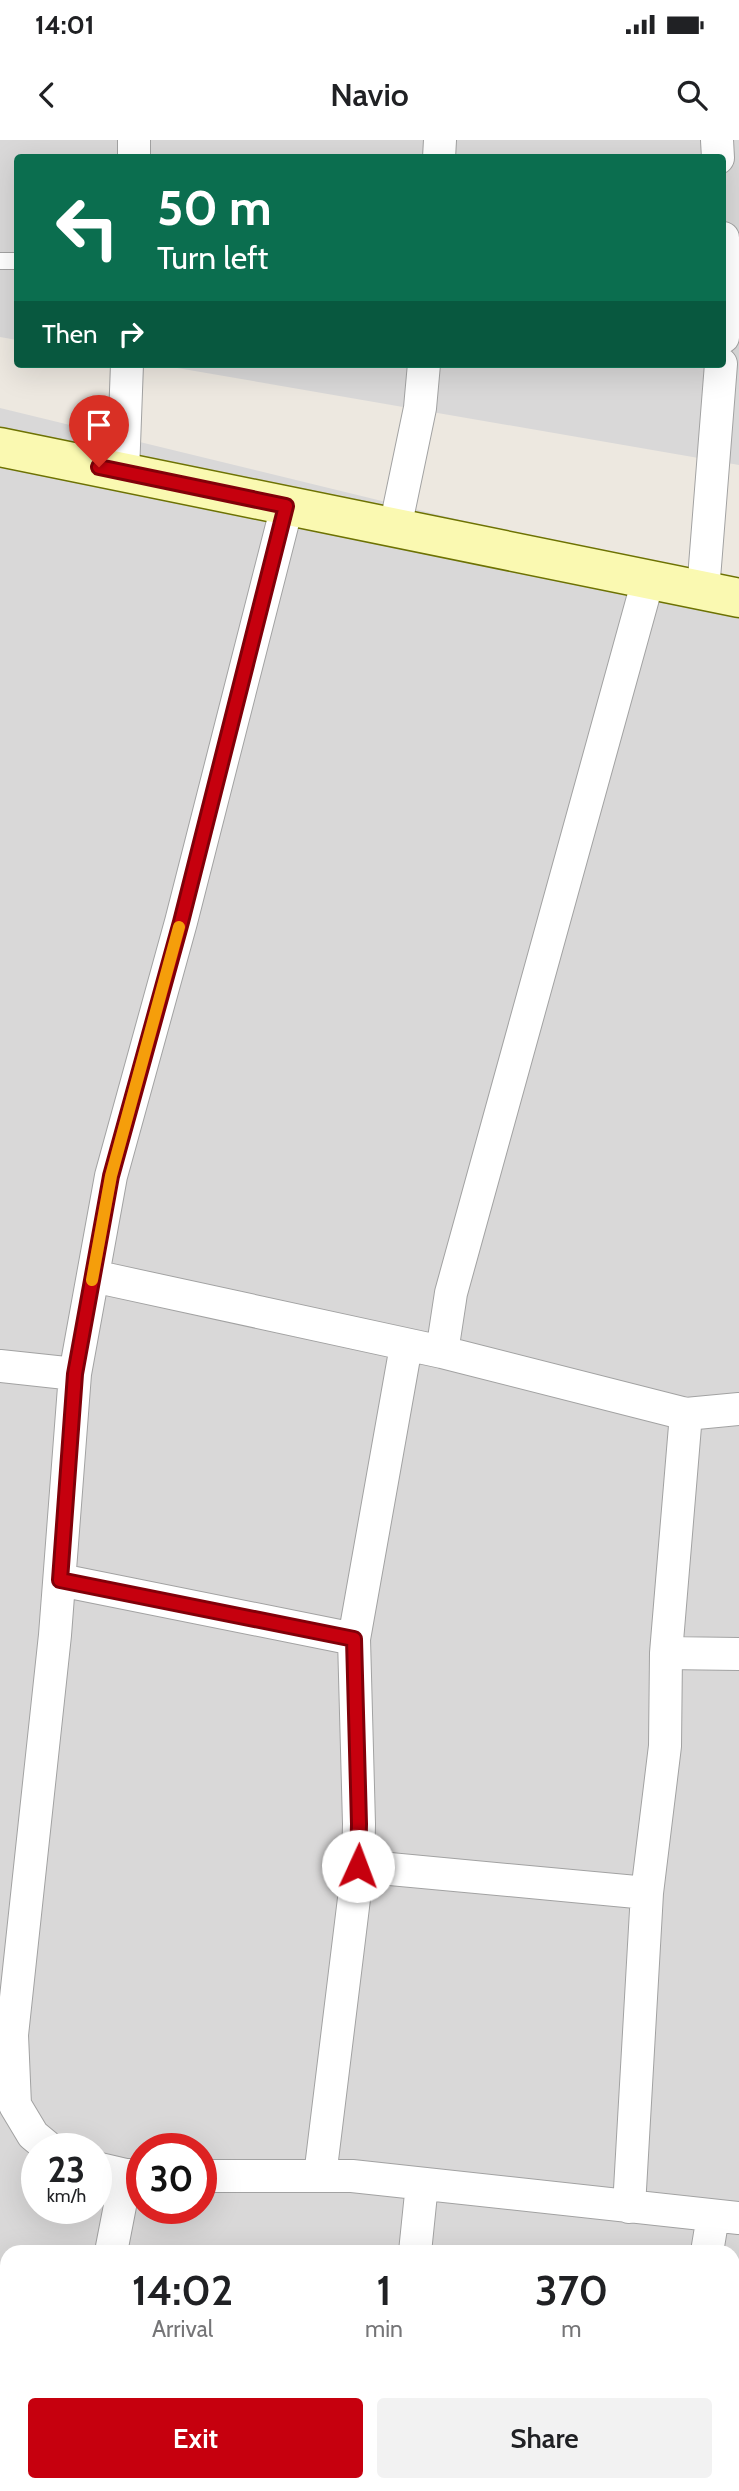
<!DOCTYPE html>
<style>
body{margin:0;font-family:Cabin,sans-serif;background:#f2f2f2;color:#202124;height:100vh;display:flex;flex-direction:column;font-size:26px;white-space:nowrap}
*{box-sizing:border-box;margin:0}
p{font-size:23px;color:#757577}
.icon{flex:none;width:38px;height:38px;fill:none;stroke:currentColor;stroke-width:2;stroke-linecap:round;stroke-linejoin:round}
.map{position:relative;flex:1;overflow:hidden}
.details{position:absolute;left:0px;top:2105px;width:740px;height:247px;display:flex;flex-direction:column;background:#fff;border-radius:21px 21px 0 0;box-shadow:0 7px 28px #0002}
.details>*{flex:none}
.banner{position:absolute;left:14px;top:14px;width:712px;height:214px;border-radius:7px;box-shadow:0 7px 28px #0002;background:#0b6e4f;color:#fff;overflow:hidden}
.speed{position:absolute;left:21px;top:1993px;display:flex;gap:14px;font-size:35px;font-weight:700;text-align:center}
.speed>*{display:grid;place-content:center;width:91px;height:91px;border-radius:50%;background:#fff;box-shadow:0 7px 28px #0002;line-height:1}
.speed small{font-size:18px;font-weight:400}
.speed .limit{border:10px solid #d22;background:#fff;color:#111}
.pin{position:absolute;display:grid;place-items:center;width:60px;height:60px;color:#fff;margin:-72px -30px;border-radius:50% 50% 50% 0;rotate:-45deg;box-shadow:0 0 7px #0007}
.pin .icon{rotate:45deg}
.me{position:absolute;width:77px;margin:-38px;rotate:2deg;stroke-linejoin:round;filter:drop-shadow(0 0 5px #0008)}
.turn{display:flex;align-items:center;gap:24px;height:147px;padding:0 28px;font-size:32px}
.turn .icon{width:91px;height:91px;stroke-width:2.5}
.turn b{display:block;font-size:49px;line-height:60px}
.then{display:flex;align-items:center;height:66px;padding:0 28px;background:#0003;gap:14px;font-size:26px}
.eta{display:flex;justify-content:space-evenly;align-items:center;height:119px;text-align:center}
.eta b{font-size:42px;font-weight:600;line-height:49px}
.action{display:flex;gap:14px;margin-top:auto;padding:14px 28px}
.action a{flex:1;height:80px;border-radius:7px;background:#c6000e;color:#fff;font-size:28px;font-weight:600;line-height:80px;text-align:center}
.action a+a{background:#f2f2f2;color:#202124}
.status{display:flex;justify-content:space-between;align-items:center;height:49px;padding:0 35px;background:#fff;direction:ltr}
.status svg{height:19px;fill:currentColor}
header{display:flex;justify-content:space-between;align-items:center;height:91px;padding:0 28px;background:#fff;font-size:32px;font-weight:600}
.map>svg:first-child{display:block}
</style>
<div class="status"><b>14:01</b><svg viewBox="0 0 49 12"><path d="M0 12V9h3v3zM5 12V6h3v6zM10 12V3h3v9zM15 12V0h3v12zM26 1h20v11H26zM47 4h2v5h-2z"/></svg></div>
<header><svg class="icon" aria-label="back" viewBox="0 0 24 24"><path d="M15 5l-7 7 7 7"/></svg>Navio<svg class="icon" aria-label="search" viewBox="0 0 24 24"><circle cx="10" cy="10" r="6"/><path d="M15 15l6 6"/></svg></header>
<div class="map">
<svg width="739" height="2351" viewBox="0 0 739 2351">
<rect width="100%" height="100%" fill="#ede8e0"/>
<path fill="#d9d8d8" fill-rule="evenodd" d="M0,0h739v325l-585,-101h569v-206h-705l-1,182 -17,-3z
M0,268l739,180v1903h-739zM37,2009h59v59h-59zM142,2009h59v59h-59zM7,2112h726v233h-726z"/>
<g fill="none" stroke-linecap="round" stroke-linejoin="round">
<defs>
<path id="lane" d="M0,121h18"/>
<path id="street" d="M717,0l1,18
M134,18v-18
M439,18l1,-18
M723,98l3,58 -3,41
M123,332l4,-108
M395,388l25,-120 4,-44
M703,451l18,-227
M93,1136l349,76 244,62 53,-5
M442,1212l9,-59 197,-713
M0,1226l75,8
M60,1440l294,59
M666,1513l73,1
M358,1726l289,27
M50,2009l-17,-14 -18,-30 -3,-70 43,-400 20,-261 36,-198 70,-254 106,-416
M96,2028l30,7h16
M201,2036h151l387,42
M320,2036l38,-310 1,-42 -5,-185 52,-293
M629,2067l18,-314 18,-147 1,-93 20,-239
M111,2112l15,-77
M415,2112l7,-68
M707,2112l6,-36
M65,2351v-6
M367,2351l1,-6
M673,2351v-6"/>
<path id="secondary" d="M0,307l739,151"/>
</defs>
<use href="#lane" stroke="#a2a2a2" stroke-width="18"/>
<use href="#street" stroke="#a2a2a2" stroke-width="34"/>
<use href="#secondary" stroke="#6d7203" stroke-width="41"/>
<use href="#lane" stroke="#fff" stroke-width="16"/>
<use href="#street" stroke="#fff" stroke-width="32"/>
<use href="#secondary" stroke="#faf9b1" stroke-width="38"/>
</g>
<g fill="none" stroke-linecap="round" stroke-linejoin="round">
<defs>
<path id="route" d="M99,327l187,39 -105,416 -70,254 -36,198 -15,206 294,59 5,185 -1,42"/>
</defs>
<use href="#route" stroke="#810009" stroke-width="18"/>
<use href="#route" stroke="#c6000e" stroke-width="12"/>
<path stroke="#f59e0b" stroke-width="12" d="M92,1140l19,-104 68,-249"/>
</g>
</svg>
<div class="speed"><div>23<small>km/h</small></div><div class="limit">30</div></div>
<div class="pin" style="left:99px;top:327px;background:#d93025"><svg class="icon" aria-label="arrive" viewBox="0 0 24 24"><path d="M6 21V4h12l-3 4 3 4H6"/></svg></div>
<svg class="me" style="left:358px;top:1726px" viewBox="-20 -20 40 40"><circle r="19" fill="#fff"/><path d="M0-13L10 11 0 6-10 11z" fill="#c6000e"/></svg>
<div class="banner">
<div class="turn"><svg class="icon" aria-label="left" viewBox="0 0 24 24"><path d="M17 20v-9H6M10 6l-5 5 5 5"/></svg><div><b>50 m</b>Turn left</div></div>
<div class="then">Then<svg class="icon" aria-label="right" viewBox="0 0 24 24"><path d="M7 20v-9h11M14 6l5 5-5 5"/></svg></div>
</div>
<section class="details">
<div class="eta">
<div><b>14:02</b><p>Arrival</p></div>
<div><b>1</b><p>min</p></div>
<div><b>370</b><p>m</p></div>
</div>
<div class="action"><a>Exit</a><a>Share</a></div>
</section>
</div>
